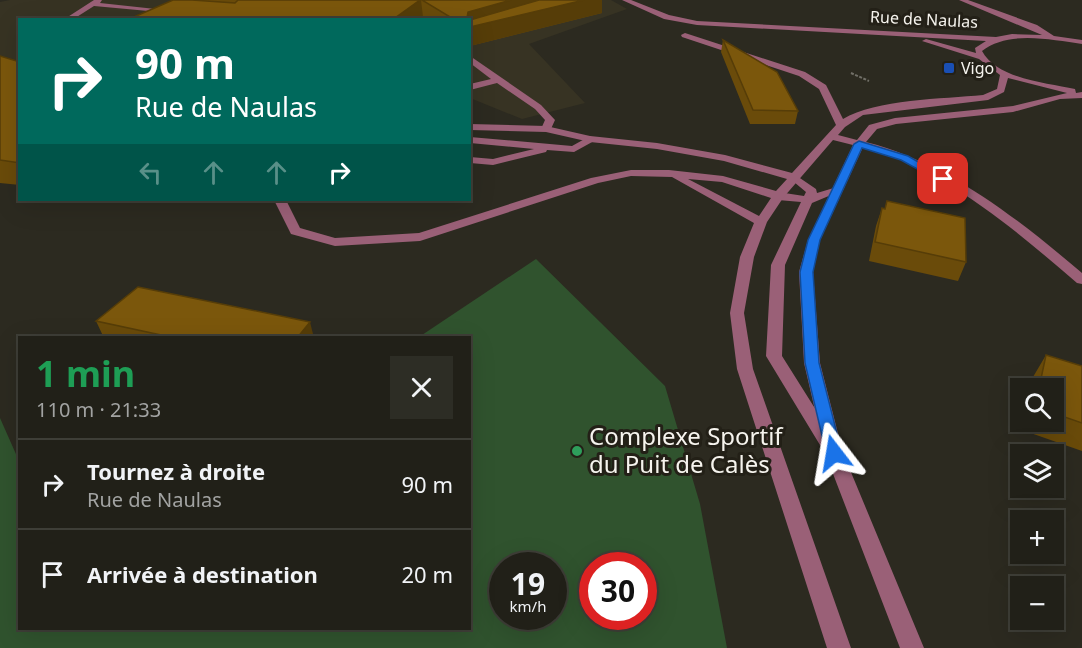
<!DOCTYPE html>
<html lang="fr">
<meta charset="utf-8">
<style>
body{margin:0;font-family:"Noto Sans",sans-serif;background:#2d2d25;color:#f1f3f6;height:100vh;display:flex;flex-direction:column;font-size:22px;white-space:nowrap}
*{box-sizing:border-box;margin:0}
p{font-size:20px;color:#a2a3a2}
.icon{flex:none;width:33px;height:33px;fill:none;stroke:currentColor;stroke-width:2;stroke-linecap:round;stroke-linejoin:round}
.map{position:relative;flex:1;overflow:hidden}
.details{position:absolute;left:18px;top:336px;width:453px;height:294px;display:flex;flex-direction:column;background:#212018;border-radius:0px;box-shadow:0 6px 24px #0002,0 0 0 2px #3e3e37}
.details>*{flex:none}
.top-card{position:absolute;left:18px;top:18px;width:453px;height:183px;border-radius:0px;box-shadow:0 6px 24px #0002,0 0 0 2px #3e3e37;background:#00695c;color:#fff;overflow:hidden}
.buttons{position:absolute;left:1010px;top:378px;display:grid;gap:12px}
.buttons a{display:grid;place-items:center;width:54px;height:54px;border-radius:0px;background:#212018;box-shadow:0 6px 24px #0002,0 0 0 2px #3e3e37;font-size:30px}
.speed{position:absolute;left:489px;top:552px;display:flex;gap:12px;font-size:30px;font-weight:700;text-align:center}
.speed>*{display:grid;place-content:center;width:78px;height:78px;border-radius:50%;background:#212018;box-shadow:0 6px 24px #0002,0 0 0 2px #3e3e37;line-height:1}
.speed small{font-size:15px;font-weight:400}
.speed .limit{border:9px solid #d22;background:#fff;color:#111}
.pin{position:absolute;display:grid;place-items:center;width:51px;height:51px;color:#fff;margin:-26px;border-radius:12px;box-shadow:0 3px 9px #0006}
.me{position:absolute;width:66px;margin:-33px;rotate:346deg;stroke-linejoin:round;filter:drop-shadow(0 0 4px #0008)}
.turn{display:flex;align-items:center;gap:21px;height:126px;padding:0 18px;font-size:27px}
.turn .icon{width:78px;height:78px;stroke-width:2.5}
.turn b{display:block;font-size:42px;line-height:51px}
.lanes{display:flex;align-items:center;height:57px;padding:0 18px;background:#0003;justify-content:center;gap:30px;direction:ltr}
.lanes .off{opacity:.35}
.round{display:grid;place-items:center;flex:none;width:63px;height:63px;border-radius:0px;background:#2d2d25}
.overview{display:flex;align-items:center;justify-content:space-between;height:102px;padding:0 18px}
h1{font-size:36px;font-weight:700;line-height:45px;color:#1e9e55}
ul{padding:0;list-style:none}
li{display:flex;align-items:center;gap:18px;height:90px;padding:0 18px;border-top:2px solid #3e3e37}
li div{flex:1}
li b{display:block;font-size:22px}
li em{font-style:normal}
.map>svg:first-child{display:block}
</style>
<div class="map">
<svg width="1082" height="648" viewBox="0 0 1082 648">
<rect width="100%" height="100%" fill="#2c2a20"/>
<path fill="#373323" d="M10,0h601l16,9 -98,35 56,59 -63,16 -52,-21v-78h-450l-1,53 -19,-6v-65z"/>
<path fill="#30532e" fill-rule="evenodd" d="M536,259l129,127 35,118 27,144h-727v-230l19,43 1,167h450v-290l-51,-1zM502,566h52v50h-52zM592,566h52v50h-52z"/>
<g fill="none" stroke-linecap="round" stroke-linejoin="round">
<path stroke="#716f67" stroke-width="2" stroke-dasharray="3 1.5" stroke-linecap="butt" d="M851,73l18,8"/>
<path fill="#9a6077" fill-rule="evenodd" d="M94,0h8l-2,3 74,8 -4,2 -76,-7 -22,14h-9z
M470,56l71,49 14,15 -5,11 -9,-2 4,-9 -10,-11 -38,-26 -27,7v-6l21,-5 -21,-16z
M590,136l5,3 -1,2 -20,11 -27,-2 -1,2 -53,13 -23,-2v-6l23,2 41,-10 -64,-6v-6l102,9z
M794,174l22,15 1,4 20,-6 6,3 -31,13 -27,62 -3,91 56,89 -3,5 -6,2 -6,-2 -57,-94 5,-91 30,-63 -23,-2 -6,-4 6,-4 26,4 2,-4 -18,-15z"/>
<path fill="#9a6077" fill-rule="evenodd" d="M622,0h9l38,15 28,6 299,16 16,-3 30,1 -83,-35h9l69,25 17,11 28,4v4c-31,-4 -73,-14 -100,7 15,28 65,32 93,38l1,4 6,-1v6l-22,1 -47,13 -117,12 -19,5 -11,13c82,21 152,77 216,131v11l-5,-1c-63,-54 -132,-114 -214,-136l-43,93 -7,32 7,91 23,90 81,195h-24l-75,-195 -21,-90 -5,-91 9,-32 45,-95 -20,-5 -50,58 -16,24 -13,35 -10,56 9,56 98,279h-24l-90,-279 -7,-56 10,-56 14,-34 -82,-46 -41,-1 -33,7 -178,58 -85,5 -44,-12 -17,-34h12l14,28 35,10 84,-5 172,-55 40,-8h38l54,6 53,15 11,-12 -63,-18 -67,-12 -67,-7 -44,-10 -76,-2v-6l76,2 44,10 67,7 68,12 67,18 44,-48 -17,-36 -20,-13 -117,-39 -1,-2 4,-2 120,39 21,13 17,34c33,-20 100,-20 140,-24l14,-6 3,-14 -21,-16 -57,-18 4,-2 50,14 -1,-5 11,-7 -289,-16 -33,-6zM1008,78l59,15 -54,13 -118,12 -26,7 -12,15 -19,-5 7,-8 18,-12 125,-15 16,-8zM688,179l34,3 49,16 -12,18z"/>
</g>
<path fill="#6a4b0a" d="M173,0h429v13l-132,33v-26h-43l-4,-3 -4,3h-292z
M723,40l75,71 -3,13h-45l-29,-72z
M0,56l20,6v123l-20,-2z
M114,200h18l-4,2z
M887,201l79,61 -8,19 -89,-20 7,-35 6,-18h3z
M96,321l218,17h-210z
M1046,355l36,11v85l-60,-21 2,-8h29v-34h-23l3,-11z"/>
<path fill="#563d08" d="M420,0h1l2,17 -4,3h-27z
M511,0h91v13l-132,33v-26h-3l1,-8z
M310,322l4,16h-17z"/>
<path fill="#7b570c" stroke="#563d08" stroke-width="1.5" d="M173,0h19l43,3 3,-3h182l-28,20h-265z
M422,0h89l-43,12 -1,6 2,2h-14z
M539,0h45l-114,27v-7z
M723,40l54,32 21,39 -45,-1z
M0,56l20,6v101l-20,-3z
M887,201l78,17 1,44 -91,-20 7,-34 3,1z
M138,287l172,35 -13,16h-122l-79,-17z
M1046,355l36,11v57l-29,-10v-25h-14z"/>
<path fill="#1a73e8" stroke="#114b97" stroke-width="1.5" d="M859,141l49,15 40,23 -9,2 -38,-21 -39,-12 -42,92 -7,32 6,91 23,90 -2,4 -6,2 -6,-2 -2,-4 -21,-90 -5,-91 8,-32 46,-96z"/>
<rect fill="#1a4fb4" stroke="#232017" stroke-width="2" x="943" y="62" width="12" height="12" rx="3"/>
<circle fill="#2e9e5b" stroke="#232017" stroke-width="2" cx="577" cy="451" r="6"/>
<g text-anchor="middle" stroke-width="6" stroke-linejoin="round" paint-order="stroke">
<g font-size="16" fill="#f6f4ee" stroke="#232017">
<text transform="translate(924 19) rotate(3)" y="6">Rue de Naulas</text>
</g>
<g font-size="16" fill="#f6f4ee" stroke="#232017" text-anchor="start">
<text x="961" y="74">Vigo</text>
</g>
<g font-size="24" fill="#f6f4ee" stroke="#232017" text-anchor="start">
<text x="589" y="445">Complexe Sportif<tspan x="589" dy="28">du Puit de Calès</tspan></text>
</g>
</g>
</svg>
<div class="buttons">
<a><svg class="icon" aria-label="search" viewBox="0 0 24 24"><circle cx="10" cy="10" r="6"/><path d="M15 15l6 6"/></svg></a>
<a><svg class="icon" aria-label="layers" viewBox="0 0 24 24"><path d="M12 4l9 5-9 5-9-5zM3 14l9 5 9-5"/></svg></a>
<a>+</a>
<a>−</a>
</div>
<div class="speed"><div>19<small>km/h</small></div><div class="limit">30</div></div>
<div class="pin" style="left:943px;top:179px;background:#d93025"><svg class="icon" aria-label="arrive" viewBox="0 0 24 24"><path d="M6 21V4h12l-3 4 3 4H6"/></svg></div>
<svg class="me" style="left:834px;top:453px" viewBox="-20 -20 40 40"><path d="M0-17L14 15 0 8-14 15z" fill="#1a73e8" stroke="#fff" stroke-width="4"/></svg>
<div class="top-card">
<div class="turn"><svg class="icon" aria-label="right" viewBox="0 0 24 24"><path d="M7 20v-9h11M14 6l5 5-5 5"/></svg><div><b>90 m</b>Rue de Naulas</div></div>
<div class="lanes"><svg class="icon off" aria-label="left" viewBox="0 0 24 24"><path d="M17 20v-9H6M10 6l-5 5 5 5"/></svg><svg class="icon off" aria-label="ahead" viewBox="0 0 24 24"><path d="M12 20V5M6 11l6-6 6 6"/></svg><svg class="icon off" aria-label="ahead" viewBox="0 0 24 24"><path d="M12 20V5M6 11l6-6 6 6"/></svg><svg class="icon" aria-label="right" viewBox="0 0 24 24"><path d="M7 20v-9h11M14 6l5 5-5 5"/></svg></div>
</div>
<section class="details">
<div class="overview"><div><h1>1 min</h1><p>110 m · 21:33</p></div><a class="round"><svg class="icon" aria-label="close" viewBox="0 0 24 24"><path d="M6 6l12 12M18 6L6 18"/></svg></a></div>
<ul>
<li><svg class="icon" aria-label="right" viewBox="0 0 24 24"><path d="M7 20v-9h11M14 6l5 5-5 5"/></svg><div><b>Tournez à droite</b><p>Rue de Naulas</p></div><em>90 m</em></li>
<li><svg class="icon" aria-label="arrive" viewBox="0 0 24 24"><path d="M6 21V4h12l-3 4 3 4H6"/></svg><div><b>Arrivée à destination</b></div><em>20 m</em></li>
</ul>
</section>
</div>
